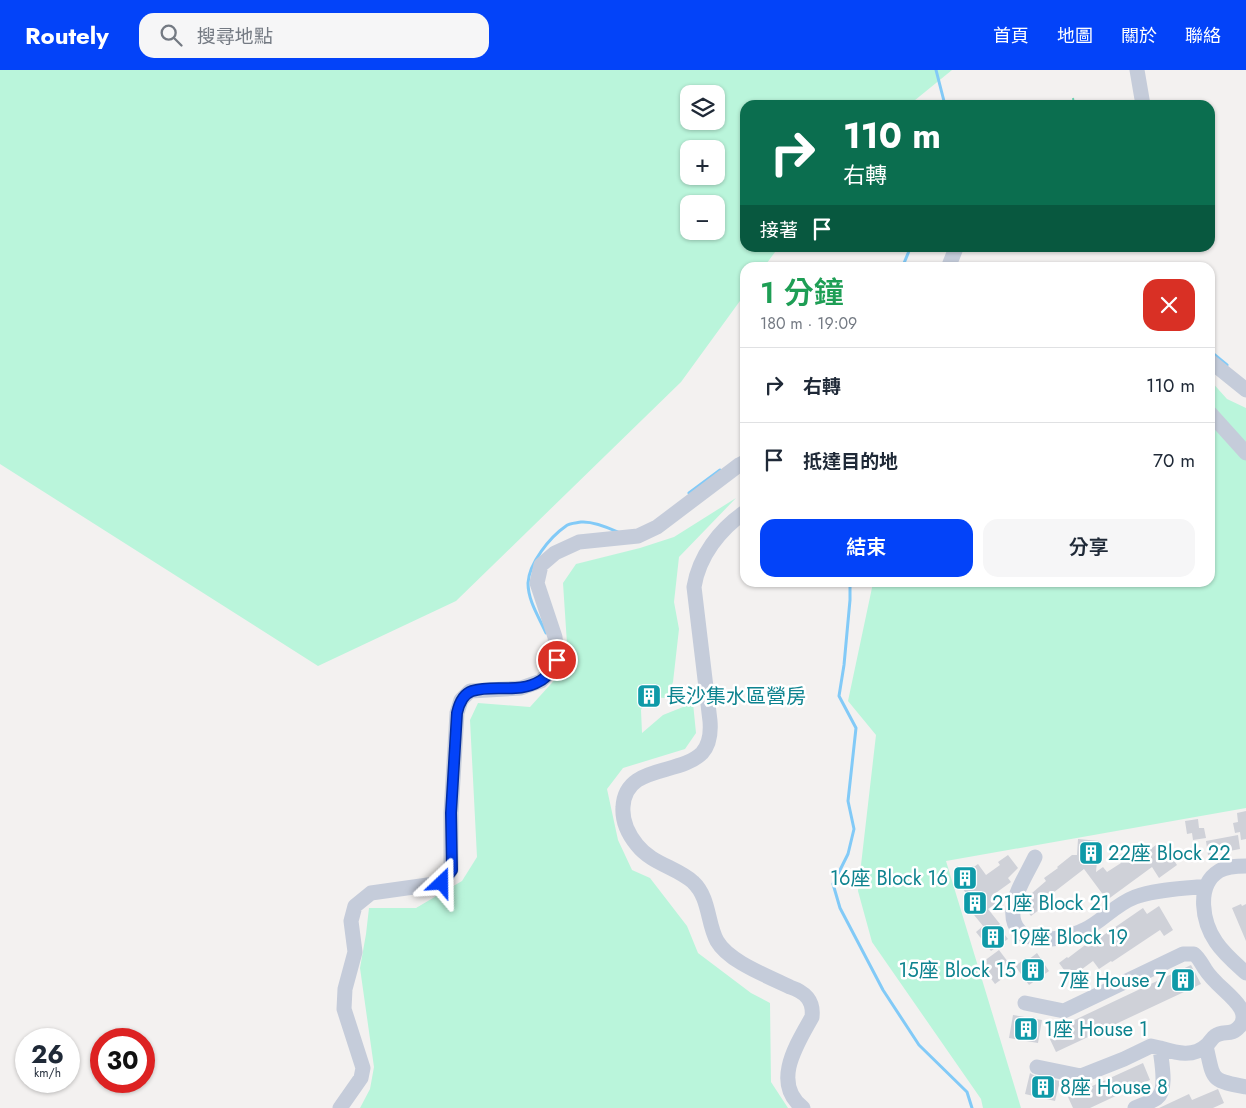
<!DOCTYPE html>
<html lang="zh-TW">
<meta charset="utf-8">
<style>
body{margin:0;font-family:Jost,"Noto Sans TC",sans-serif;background:#f6f6f7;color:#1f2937;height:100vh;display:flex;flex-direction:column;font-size:19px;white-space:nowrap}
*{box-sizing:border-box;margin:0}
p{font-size:16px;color:#747a83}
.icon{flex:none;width:28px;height:28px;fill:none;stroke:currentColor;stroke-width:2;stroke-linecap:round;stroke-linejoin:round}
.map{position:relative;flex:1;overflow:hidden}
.details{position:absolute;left:740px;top:192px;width:475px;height:325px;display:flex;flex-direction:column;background:#fff;border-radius:15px;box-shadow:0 1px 4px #0004}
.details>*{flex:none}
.top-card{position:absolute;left:740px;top:30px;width:475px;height:152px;border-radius:15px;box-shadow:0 1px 4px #0004;background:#0b6e4f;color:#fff;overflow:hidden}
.buttons{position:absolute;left:680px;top:15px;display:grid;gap:10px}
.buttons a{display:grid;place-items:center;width:45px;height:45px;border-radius:10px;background:#fff;box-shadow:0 1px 4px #0004;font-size:25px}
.speed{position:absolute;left:15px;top:958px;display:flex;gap:10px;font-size:25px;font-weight:700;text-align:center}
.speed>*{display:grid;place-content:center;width:65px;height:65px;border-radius:50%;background:#fff;box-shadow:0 1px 4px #0004;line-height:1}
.speed small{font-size:12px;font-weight:400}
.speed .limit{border:8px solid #d22;background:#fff;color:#111}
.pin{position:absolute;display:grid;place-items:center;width:42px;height:42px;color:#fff;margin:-21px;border:2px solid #fff;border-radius:50%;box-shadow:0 1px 5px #0007}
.me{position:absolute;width:55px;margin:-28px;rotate:23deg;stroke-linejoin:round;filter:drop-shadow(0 0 4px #0008)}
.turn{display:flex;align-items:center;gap:18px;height:105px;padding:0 20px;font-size:22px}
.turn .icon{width:65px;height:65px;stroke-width:2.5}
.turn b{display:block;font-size:35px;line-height:42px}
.then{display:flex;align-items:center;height:48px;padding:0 20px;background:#0003;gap:10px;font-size:19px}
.round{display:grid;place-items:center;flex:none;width:52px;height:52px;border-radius:15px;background:#f6f6f7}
.headline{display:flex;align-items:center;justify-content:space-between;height:85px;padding:0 20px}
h1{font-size:30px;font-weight:600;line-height:38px;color:#1e9e55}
.action{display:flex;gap:10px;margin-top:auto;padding:10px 20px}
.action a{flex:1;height:58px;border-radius:15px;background:#0343f9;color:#fff;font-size:20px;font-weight:600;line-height:58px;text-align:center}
.action a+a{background:#f6f6f7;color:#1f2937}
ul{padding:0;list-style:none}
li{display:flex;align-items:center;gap:15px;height:75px;padding:0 20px;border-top:1px solid #e0e1e3}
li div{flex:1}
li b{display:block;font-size:19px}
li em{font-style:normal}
header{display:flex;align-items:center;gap:30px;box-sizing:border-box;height:70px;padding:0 25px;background:#0343f9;color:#fff}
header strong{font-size:24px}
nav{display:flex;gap:28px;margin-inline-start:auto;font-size:18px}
.search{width:350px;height:45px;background:#f6f6f7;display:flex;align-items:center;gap:12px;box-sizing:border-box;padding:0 18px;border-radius:15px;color:#747a83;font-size:19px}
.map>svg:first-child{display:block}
</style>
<header>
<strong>Routely</strong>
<div class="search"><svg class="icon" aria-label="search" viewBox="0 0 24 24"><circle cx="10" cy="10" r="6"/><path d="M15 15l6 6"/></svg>搜尋地點</div>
<nav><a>首頁</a><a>地圖</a><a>關於</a><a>聯絡</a></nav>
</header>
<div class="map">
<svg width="1246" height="1038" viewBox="0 0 1246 1038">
<rect width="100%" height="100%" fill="#f3f1f0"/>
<path fill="#baf5db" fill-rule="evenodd" d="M0,0h952l-43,35h-164v143h33l-14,19 -19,1v26l-64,88 -225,219 -138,65 -318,-202zM689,24h27v27h-27zM689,79h27v27h-27zM689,134h27v27h-27z
M1210,310l17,19 19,9v400l-300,53 75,247h-38l-2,-9 -109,-157 -14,-51 18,-156 -28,-34 25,-118 337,-1z
M736,428l-57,59 -5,45 5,27 -6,53 -6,16 -21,-1 -5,13 1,23 21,-18 30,-12 3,30 -11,16 -62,19 -16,21 11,51 14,30 18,8 37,48 11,27 53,40 19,10 1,79 17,26h-428l10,-19 4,-22 -14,-99 6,-34 3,-26h47l46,-27 15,-24 -7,-137 8,-17 52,4 29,-32 8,-31 -4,-61 13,-19 64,-16 34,-11z"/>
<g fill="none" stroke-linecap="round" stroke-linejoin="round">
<path stroke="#82caf7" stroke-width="3" d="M936,0l9,35
M902,198l7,-17 -1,-3
M1210,281l17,14
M689,423l31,-23
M850,512v18l-6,65 -5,31 17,32 -8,73 6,28 -6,25 -15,30 7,24 43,82 36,55 48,47 5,16
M546,563c-7,-16 -18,-32 -18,-50 1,-20 22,-46 38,-57 3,-3 10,-3 15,-4 12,-1 26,5 37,10"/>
</g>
<path fill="#cfd1d8" d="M652,615l8,9 -13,13 -9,-9z
M1246,741v28l-5,1 -1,-8 -5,1 -2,-10 5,-1 -1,-9z
M1198,749l1,9h5l2,10 -13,2 -1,-7 -5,1 -2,-13z
M1238,765l2,14 -32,6 -2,-14z
M1078,769l21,2 -3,31 7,-5 4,5 14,-9 -4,-6 9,-6 4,6 4,-4 4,5 18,-13 4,5 5,-3 12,18 -18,13 -7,-11 -45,33 -23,-31 -35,27 3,4 -21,16 -8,-10 2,-7 21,-18 -2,-3 14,-10 -1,-1 15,-12h5z
M1008,785l10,13 -10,10 3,4 -18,13 5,7 -10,7 12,15 -2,2 10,13 -17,12 -15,-19 7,-6 -17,-21 6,-4 -16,-21 22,-16 8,11 14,-10 -2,-3z
M1241,834l1,2 4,-2v37l-14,-33z
M1159,836l14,24 -9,6 -4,-6 -48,32 -1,-1 -12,8 -6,-8 -23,17 -11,-15 8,-6 1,1 25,-19 2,2 48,-33 4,6z
M999,880l15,20 -19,14 -15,-20z
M1037,883l12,18 -20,14 -14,-19 7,-5 2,2z
M1191,895l10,19 -145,68 -9,-19z
M1013,945l29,5 -4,23 -29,-5z
M1143,993l7,17 -60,28h-17l-5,-11z
M1030,1003l5,3 25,5 -5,20 -30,-7z
M1218,1019l6,14 -11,5h-54l30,-14 3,6z"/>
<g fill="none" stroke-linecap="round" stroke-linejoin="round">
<path stroke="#6ed7b6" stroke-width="2" stroke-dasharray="4 2.5" stroke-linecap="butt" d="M1073,28l1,7"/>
<path stroke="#c5ccda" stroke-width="15" d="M1137,0l6,35
M948,198l8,-20
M1210,291l36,29
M1210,343l36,40
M745,442c-25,17 -46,44 -51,75l16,134c1,12 0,23 -8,32 -23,23 -77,11 -79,54 -1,14 5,27 14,38 15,19 39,22 56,37 17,16 14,41 24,59 12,21 51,35 73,46 15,5 24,13 22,30 -15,27 -41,66 -9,91
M1035,787c-7,15 -21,36 -22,52 -4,40 48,33 71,21 19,-9 30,-25 51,-33 22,-8 48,-8 71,-11
M1246,796c-9,0 -19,0 -27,5 -24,15 -16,52 -3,71 8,12 20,22 30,31
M1025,933l39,8 119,-57h11c5,4 7,9 11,15 9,15 29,27 36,40 3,6 3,13 -2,18 -7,9 -16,3 -24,9 -3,2 -5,6 -8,9 -14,13 -30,8 -47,3
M1206,976c8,35 4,34 40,41
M1037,997l44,9 43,-17 27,-13 9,2c1,12 8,42 -3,50 -6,4 -15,7 -22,10
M340,1038l21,-30 2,-10 -19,-59 1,-20 10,-37 -4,-31 4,-15 16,-13 71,-10 9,-13v-57l6,-100 4,-13 9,-9 51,-3 20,-7 9,-10 7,-11 -2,-23 -18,-54 4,-18 14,-12 24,-11 59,-6 19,-9 82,-62 6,-3"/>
</g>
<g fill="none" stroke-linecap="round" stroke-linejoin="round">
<defs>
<path id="route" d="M442,813l10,-13 -1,-57 6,-100c2,-9 6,-19 15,-22 22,-7 47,3 68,-10 8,-4 13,-14 17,-21"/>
</defs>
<use href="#route" stroke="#022ca2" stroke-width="12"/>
<use href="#route" stroke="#0343f9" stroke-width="9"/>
</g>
<defs>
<symbol id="building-square" viewBox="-11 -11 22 22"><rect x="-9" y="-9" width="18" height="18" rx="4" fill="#0f9aa8" stroke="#fff"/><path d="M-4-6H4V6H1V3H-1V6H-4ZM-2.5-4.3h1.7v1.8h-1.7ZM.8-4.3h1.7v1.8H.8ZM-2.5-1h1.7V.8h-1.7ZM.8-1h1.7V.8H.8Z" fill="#fff"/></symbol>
</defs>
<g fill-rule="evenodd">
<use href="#building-square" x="635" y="612" width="28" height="28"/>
<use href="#building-square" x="1077" y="769" width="28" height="28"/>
<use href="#building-square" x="951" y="794" width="28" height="28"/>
<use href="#building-square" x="961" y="819" width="28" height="28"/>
<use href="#building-square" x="979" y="853" width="28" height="28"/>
<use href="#building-square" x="1019" y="886" width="28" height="28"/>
<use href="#building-square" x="1169" y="896" width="28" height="28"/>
<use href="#building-square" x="1012" y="945" width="28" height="28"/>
<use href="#building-square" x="1029" y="1003" width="28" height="28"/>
</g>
<g text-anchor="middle" stroke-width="5" stroke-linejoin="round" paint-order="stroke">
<g font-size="20" fill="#0d838f" stroke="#fff" text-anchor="start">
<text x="666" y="633">長沙集水區營房</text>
<text x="1108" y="790">22座 Block 22</text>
<text x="948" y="815" text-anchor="end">16座 Block 16</text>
<text x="992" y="840">21座 Block 21</text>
<text x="1010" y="874">19座 Block 19</text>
<text x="1016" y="907" text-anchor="end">15座 Block 15</text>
<text x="1166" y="917" text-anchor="end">7座 House 7</text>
<text x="1044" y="966">1座 House 1</text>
<text x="1060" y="1024">8座 House 8</text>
</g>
</g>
</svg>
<div class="buttons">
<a><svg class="icon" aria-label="layers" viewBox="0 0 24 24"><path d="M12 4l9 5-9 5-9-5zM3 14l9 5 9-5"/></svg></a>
<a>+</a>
<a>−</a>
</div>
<div class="speed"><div>26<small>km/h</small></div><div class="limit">30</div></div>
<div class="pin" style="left:557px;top:590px;background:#d93025"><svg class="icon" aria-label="arrive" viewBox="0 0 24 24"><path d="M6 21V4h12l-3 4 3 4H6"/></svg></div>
<svg class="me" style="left:442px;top:813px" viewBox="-20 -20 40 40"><path d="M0-17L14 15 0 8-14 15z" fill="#0343f9" stroke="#fff" stroke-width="4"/></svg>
<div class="top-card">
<div class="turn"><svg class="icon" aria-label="right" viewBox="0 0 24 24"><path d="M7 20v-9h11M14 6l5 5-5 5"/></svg><div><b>110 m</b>右轉</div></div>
<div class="then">接著<svg class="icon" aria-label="arrive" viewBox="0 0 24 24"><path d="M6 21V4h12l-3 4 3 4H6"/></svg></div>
</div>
<section class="details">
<div class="headline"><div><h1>1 分鐘</h1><p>180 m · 19:09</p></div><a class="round" style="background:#d93025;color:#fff"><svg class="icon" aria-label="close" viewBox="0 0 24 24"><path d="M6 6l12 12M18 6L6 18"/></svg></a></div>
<ul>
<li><svg class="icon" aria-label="right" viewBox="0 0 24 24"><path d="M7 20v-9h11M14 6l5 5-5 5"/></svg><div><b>右轉</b></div><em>110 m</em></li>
<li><svg class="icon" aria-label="arrive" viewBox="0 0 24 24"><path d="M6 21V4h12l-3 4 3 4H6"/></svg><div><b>抵達目的地</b></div><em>70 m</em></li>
</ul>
<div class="action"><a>結束</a><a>分享</a></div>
</section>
</div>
